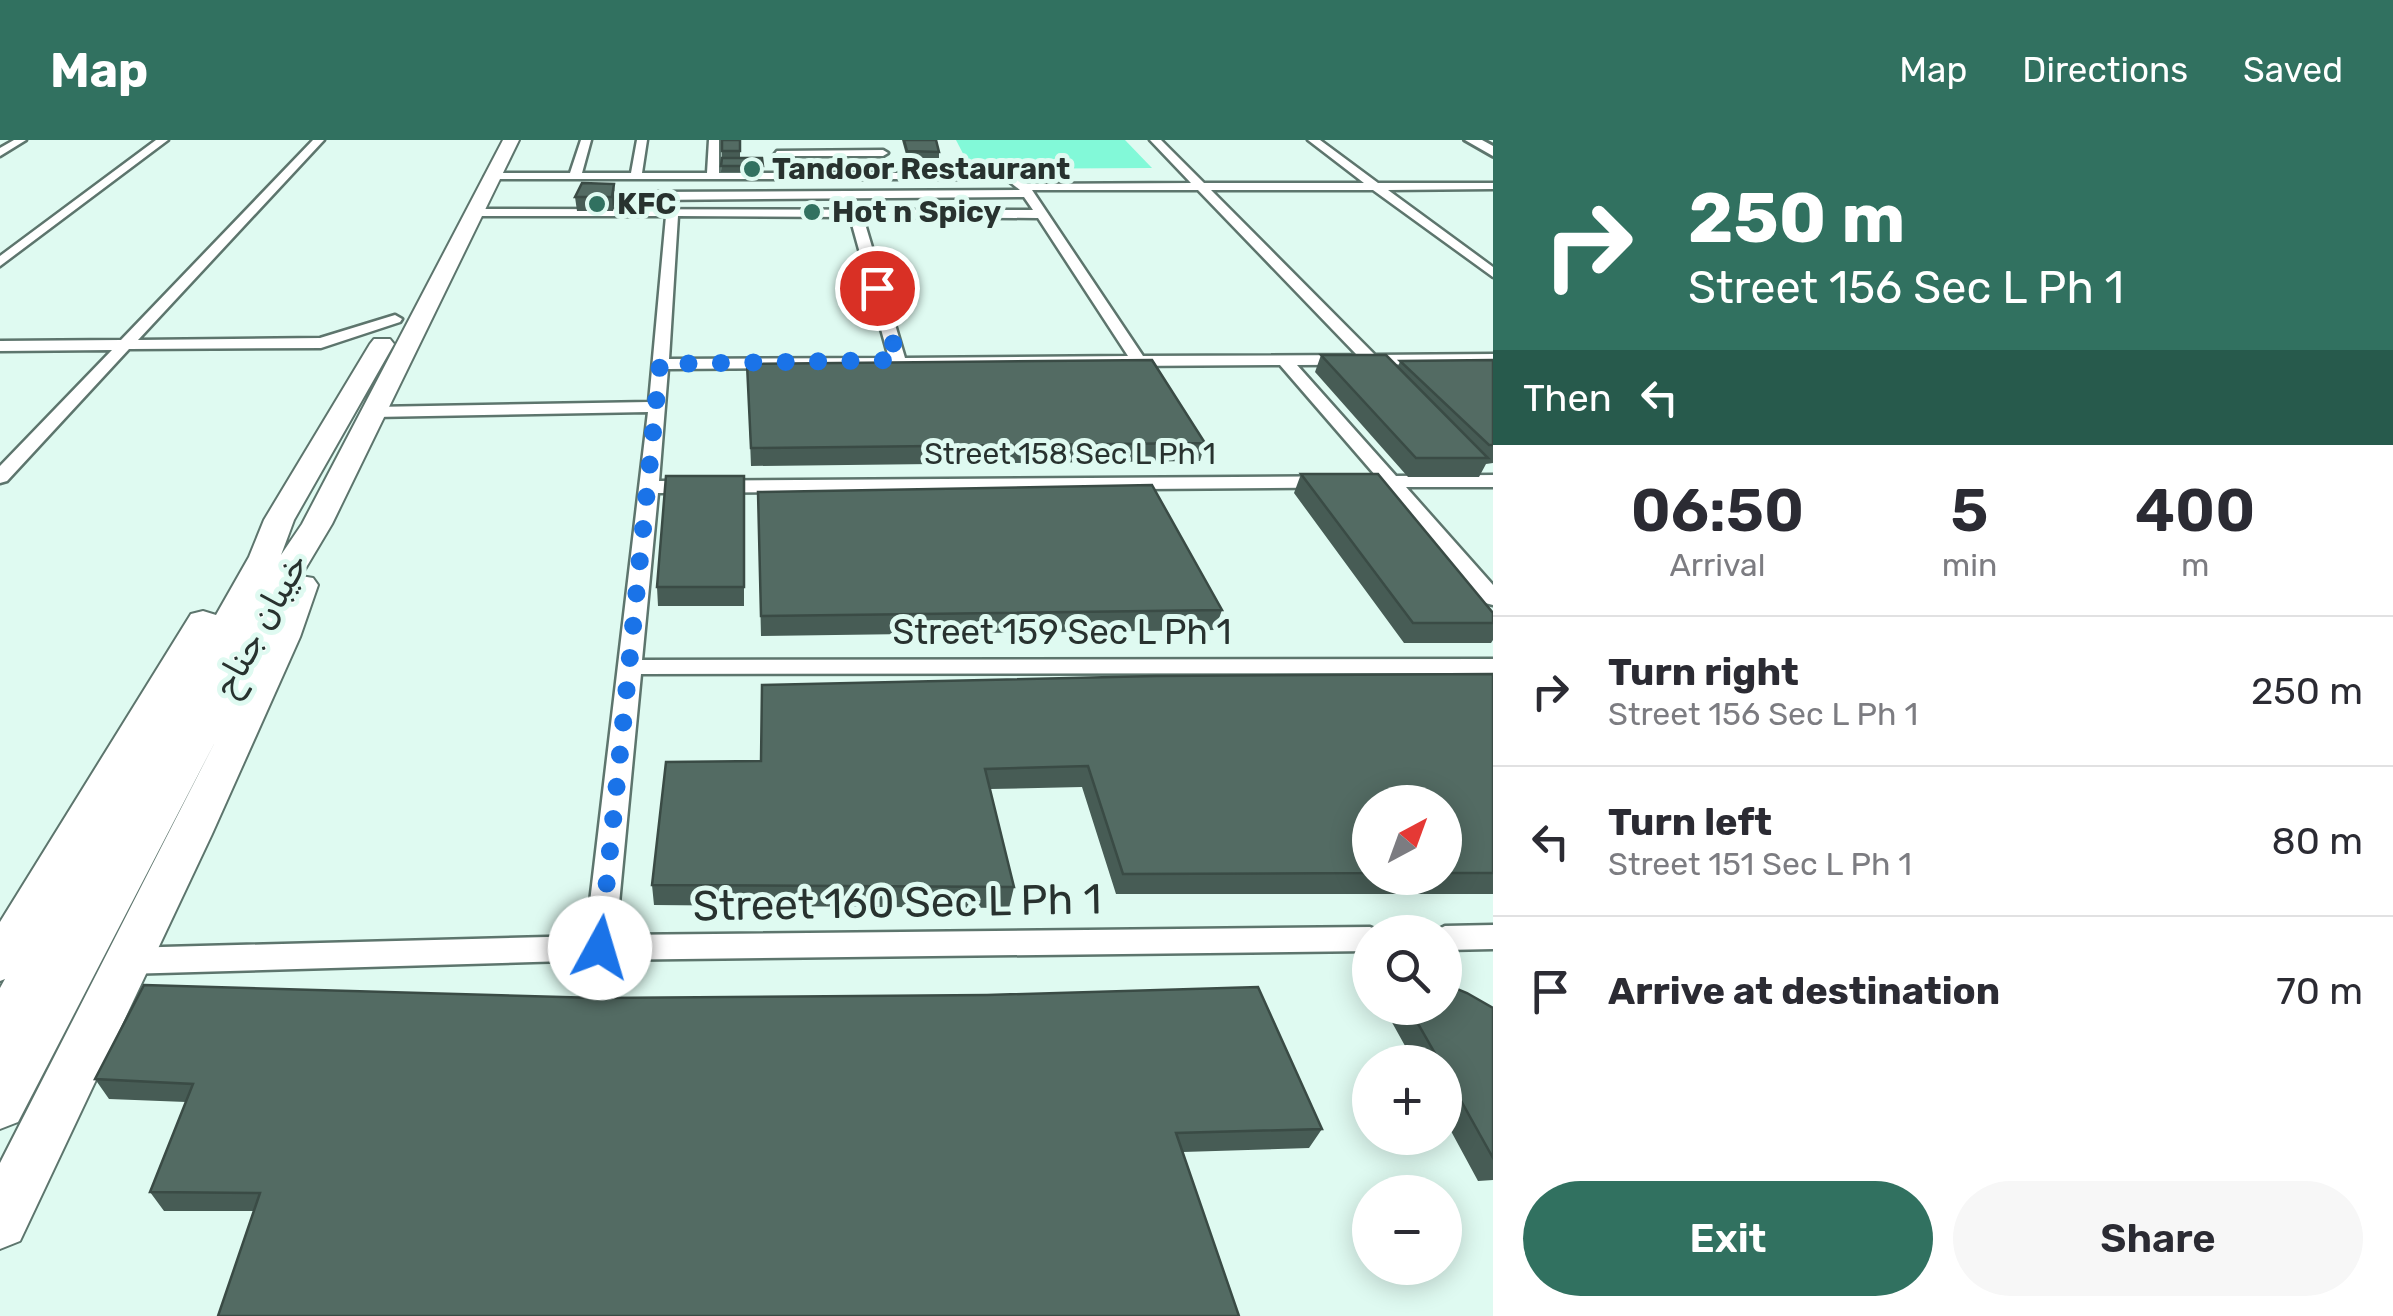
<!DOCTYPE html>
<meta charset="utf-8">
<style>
body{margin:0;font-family:Rubik,Cairo,sans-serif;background:#f7f7f7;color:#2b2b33;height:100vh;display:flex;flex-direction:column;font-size:38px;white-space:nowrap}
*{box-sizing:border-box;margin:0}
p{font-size:32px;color:#7c7c81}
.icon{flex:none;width:55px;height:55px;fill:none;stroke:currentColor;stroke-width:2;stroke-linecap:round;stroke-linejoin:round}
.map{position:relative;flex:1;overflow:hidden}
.side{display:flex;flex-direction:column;background:#fff;width:900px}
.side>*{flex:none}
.guide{background:#317160;color:#fff;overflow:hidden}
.needle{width:65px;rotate:41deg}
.fabs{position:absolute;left:1352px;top:645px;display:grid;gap:20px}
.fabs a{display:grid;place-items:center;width:110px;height:110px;border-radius:50%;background:#fff;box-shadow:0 5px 25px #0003;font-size:50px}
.pin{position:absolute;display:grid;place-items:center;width:85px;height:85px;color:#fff;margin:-42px;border:5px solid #fff;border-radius:50%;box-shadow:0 2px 10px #0007}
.me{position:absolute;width:110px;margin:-55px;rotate:6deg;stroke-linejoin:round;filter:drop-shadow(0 0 8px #0008)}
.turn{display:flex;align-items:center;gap:35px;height:210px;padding:0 30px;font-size:45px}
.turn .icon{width:130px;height:130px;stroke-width:2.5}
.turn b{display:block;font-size:70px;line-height:85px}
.then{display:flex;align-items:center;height:95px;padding:0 30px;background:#0003;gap:20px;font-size:38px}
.eta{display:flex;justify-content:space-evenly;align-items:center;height:170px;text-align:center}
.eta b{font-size:60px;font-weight:600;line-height:70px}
.action{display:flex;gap:20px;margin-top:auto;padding:20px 30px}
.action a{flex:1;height:115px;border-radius:60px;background:#317160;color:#fff;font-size:40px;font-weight:600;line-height:115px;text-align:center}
.action a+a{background:#f7f7f7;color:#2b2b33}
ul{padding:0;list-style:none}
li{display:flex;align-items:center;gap:30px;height:150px;padding:0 30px;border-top:2px solid #e1e1e2}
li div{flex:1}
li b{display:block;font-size:38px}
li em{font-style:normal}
header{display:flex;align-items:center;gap:60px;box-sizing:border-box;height:140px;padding:0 50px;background:#317160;color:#fff}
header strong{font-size:48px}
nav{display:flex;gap:55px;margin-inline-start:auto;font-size:35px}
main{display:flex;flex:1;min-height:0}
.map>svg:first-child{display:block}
</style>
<header>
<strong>Map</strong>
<nav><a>Map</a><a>Directions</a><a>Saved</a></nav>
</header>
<main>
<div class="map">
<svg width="1493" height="1176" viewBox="0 0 1493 1176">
<rect width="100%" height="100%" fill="#dffaf1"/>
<path fill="#82f9d8" d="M956,0h169l27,28 -181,1z"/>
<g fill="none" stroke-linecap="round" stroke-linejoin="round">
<defs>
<path id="minor" d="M14,0h12l-26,16v-8z
M156,0h12l-168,126v-10z
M313,0h11l-186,200 182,-2 75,-23 7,4 -2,3 -79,26 -192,1 -122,132 -7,2v-17l112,-116 -112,1v-10l121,-1z
M581,0h10l-9,33h49l6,-33h10l-5,33h65l2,-33h10v33h290l18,11 164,-1 -41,-43h11l43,43h160l-56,-43h12l58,43h115v6l-105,1 105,77v10l-120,-87h-162l164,165 118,-1v10l-196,1 99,111 97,-1v12h-87l87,98v20l-8,-2 -99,-116 -728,6 -16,167 851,-1v14l-852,1 -25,261 754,-8 12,5h-12v19l-770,9 -475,14 -11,-4 -4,-9 4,-9 11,-4 461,-12 62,-524 -274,5 -9,-5 9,-5 275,-5 17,-186h-193l-4,-7 564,1 -9,-13 -374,3 -6,-4 6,-4 370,-2 -14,-11h-515l-6,-3 6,-3h79zM1032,50h166l159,165 -214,1zM678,76l172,1 39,141 -220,1zM863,77l175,1 90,138 -223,2zM1280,225l96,111 -717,5 9,-112z
M777,11l106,-1 5,3 -5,3h-110z
M1493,785v24l-48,1v-18h-12l12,-6z"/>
<path id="tertiary" d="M1465,0h17l11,6v10z"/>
<path id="secondary" d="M503,0h16l-187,384 -31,52 12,2 5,7 -18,52 -88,197 -192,407 -20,8v-86l216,-423 -198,382 -18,7v-141l5,-9 -5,2v-59l191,-308 12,-3 13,4 33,-58 15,-37 106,-176 4,-5h16l4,5 -100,176 -13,35 21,-31z"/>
</defs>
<use href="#minor" stroke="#5d756d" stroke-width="5"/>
<use href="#tertiary" stroke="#5d756d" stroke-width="6"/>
<use href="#secondary" stroke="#5d756d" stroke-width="4"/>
<use href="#minor" fill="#fff" fill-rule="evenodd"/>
<use href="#tertiary" fill="#fff" fill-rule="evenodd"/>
<use href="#secondary" fill="#fff" fill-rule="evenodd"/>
</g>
<path fill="#475c55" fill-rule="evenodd" d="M722,0h18v17h-18z
M902,0h34l3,12v6h-32z
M722,18h40l1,14h-42z
M575,57l40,1 -2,13h-36z
M1321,215l77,12 2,-6 93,-1v103l-7,1 -7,13h-71l-93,-105z
M747,224l458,79 -5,18 -449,5z
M1301,334l192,139v27l-2,3h-87l-110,-150z
M744,336v130h-86l-1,-19z
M758,371l464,99 -7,20 -454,6z
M1493,534v220h-377l-34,-107 -92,2 24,98 -5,21 -355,-3 -2,-20 109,-124zM1370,662h75v76h-75z
M1384,868h109v172l-15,1 -33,-61v-58h-31z
M95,939l1227,50 -13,19 -126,4 -929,59h-90l-14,-19 36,-90 -77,-3z"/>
<path fill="#3a4b45" d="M614,44l1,14 -2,13 -1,-14z"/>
<path fill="#536b63" stroke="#3a4b45" stroke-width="2.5" d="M722,0h18v11h-18z
M904,0h32l3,12 -32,-1z
M722,18h40l1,8h-42z
M582,43l32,1 -2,13h-37z
M1321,215h65l102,103h-72z
M1152,220l53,83 -454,5 -4,-84z
M1493,220v85h-4l-89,-84z
M1301,334h77l115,139v10h-80z
M666,336h78v111h-87z
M1152,345l70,125 -461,6 -3,-124z
M1493,534v199h-48v-71h-75v71l-247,1 -35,-108 -103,3 29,118 -362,-2 14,-123 95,-1 1,-76 394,-9z
M1445,844l22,9 26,15v150l-48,-86v-10h-5l-31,-54h36z
M144,845l454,13 389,-3 271,-8 64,142 -146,4 63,183h-1021l42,-123 -110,-1 43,-108 -98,-5z"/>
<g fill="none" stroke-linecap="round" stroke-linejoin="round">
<path stroke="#1a73e8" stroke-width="18" stroke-dasharray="0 32.4" d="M600,808l60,-584 238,-4 -21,-72"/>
</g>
<g fill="#317160" stroke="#dffaf1" stroke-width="4">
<circle cx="752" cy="29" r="10"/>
<circle cx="597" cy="64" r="10"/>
<circle cx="812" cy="72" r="10"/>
</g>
<g text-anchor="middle" stroke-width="10" stroke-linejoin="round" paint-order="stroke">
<g font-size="30" font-weight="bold" fill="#28322f" stroke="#dffaf1" text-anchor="start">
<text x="772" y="39">Tandoor Restaurant</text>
<text x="617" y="74">KFC</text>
<text x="832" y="82">Hot n Spicy</text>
</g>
<g font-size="30" fill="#28322f" stroke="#dffaf1">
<text x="1070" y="324">Street 158 Sec L Ph 1</text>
</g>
<g font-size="35" fill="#28322f" stroke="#dffaf1">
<text transform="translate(260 485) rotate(-61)" y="12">خیبان جناح</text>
<text x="1062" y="504">Street 159 Sec L Ph 1</text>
</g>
<g font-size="42" fill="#28322f" stroke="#dffaf1">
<text transform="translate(897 762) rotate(-1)" y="15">Street 160 Sec L Ph 1</text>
</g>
</g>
</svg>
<div class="fabs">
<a><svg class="needle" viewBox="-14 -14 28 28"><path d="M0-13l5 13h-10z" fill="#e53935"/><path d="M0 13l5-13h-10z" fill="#7c7c81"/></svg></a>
<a><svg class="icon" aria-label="search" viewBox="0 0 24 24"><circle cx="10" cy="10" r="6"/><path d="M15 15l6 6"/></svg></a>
<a>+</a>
<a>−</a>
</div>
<div class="pin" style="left:877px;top:148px;background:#d93025"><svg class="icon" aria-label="arrive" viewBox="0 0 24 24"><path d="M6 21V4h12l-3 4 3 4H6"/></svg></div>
<svg class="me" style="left:600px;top:808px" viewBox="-20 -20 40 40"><circle r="19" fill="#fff"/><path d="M0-13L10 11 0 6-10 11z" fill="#1a73e8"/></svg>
</div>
<section class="side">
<div class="guide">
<div class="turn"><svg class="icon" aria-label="right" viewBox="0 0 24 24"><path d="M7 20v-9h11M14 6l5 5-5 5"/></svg><div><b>250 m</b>Street 156 Sec L Ph 1</div></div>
<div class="then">Then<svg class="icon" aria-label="left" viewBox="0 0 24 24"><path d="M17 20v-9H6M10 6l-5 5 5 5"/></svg></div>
</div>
<div class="eta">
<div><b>06:50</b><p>Arrival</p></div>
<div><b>5</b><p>min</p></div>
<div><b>400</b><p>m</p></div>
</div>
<ul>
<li><svg class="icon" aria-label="right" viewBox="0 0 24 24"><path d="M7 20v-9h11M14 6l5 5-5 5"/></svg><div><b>Turn right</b><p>Street 156 Sec L Ph 1</p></div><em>250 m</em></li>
<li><svg class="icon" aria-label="left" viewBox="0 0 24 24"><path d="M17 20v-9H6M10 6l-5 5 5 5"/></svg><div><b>Turn left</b><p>Street 151 Sec L Ph 1</p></div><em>80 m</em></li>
<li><svg class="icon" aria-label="arrive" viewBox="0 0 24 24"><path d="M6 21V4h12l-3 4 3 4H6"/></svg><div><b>Arrive at destination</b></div><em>70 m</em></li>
</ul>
<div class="action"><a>Exit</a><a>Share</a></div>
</section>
</main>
